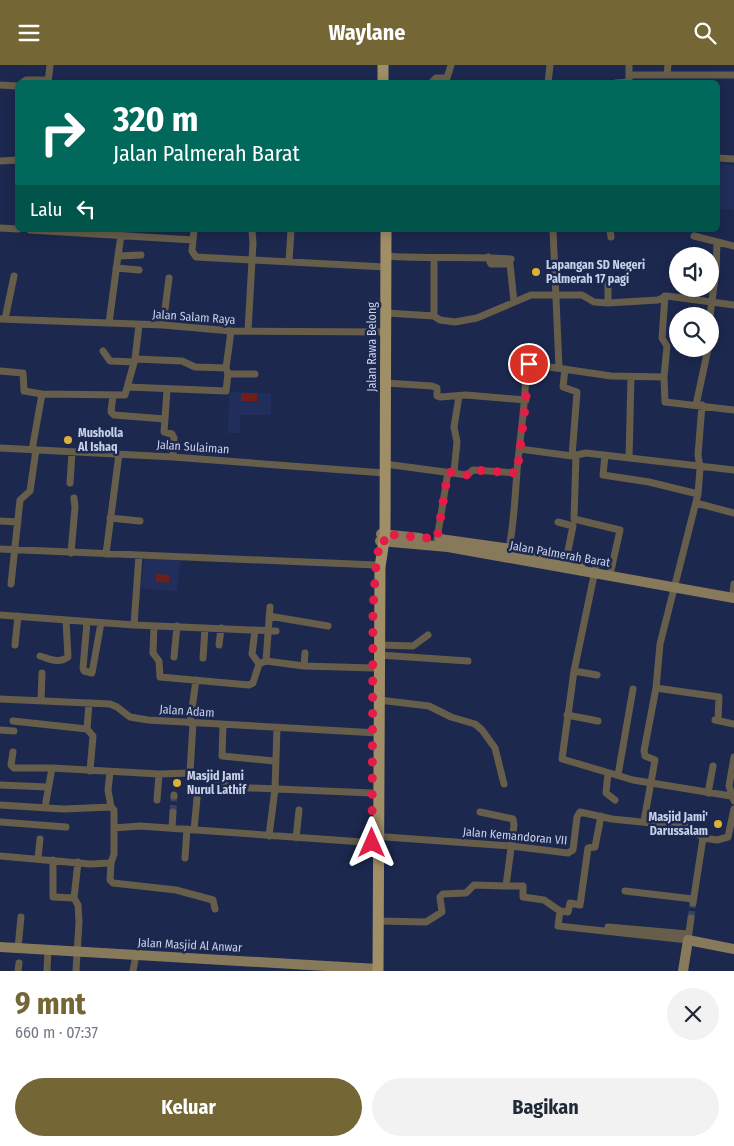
<!DOCTYPE html>
<html lang="id">
<meta charset="utf-8">
<style>
body{margin:0;font-family:"Fira Sans Condensed",sans-serif;background:#f2f2f3;color:#1f2937;height:100vh;display:flex;flex-direction:column;font-size:19px;white-space:nowrap}
*{box-sizing:border-box;margin:0}
p{font-size:16px;color:#747a83}
.icon{flex:none;width:28px;height:28px;fill:none;stroke:currentColor;stroke-width:2;stroke-linecap:round;stroke-linejoin:round}
.map{position:relative;height:906px;overflow:hidden}
.sheet{display:flex;flex-direction:column;background:#fff;flex:1}
.sheet>*{flex:none}
.top-card{position:absolute;left:15px;top:15px;width:705px;height:152px;border-radius:8px;box-shadow:0 2px 12px #0003;background:#00695c;color:#fff;overflow:hidden}
.tools{position:absolute;left:669px;top:182px;display:grid;gap:10px}
.tools a{display:grid;place-items:center;width:50px;height:50px;border-radius:50%;background:#fff;box-shadow:0 2px 12px #0003;font-size:25px}
.pin{position:absolute;display:grid;place-items:center;width:42px;height:42px;color:#fff;margin:-21px;border:2px solid #fff;border-radius:50%;box-shadow:0 1px 5px #0007}
.me{position:absolute;width:55px;margin:-28px;rotate:0deg;stroke-linejoin:round;filter:drop-shadow(0 0 4px #0008)}
.turn{display:flex;align-items:center;gap:18px;height:105px;padding:0 15px;font-size:22px}
.turn .icon{width:65px;height:65px;stroke-width:2.5}
.turn b{display:block;font-size:35px;line-height:42px}
.then{display:flex;align-items:center;height:48px;padding:0 15px;background:#0003;gap:10px;font-size:19px}
.round{display:grid;place-items:center;flex:none;width:52px;height:52px;border-radius:26px;background:#f2f2f3}
.headline{display:flex;align-items:center;justify-content:space-between;height:85px;padding:0 15px}
h1{font-size:30px;font-weight:700;line-height:38px;color:#746635}
.cta{display:flex;gap:10px;margin-top:auto;padding:10px 15px}
.cta a{flex:1;height:58px;border-radius:30px;background:#746635;color:#fff;font-size:20px;font-weight:700;line-height:58px;text-align:center}
.cta a+a{background:#f2f2f3;color:#1f2937}
header{display:flex;justify-content:space-between;align-items:center;height:65px;padding:0 15px;background:#746635;color:#fff;font-size:22px;font-weight:700}
.map>svg:first-child{display:block}
</style>
<header><svg class="icon" aria-label="menu" viewBox="0 0 24 24"><path d="M4 6h16M4 12h16M4 18h16"/></svg>Waylane<svg class="icon" aria-label="search" viewBox="0 0 24 24"><circle cx="10" cy="10" r="6"/><path d="M15 15l6 6"/></svg></header>
<div class="map">
<svg width="734" height="906" viewBox="0 0 734 906">
<rect width="100%" height="100%" fill="#1c284e"/>
<path fill="#212e5b" d="M718,99l16,1v45l-16,-1z
M229,327l42,1v22h-31v18h-12z
M144,493l36,3 -3,31 -36,-4z"/>
<path fill="#6d1f18" d="M530 207a6 6 0 1 1 12 0a6 6 0 1 1-12 0Z
M241,328h16v8h-16z
M156,509l14,1 -1,8 -13,-2z"/>
<g fill="none" stroke-linecap="round" stroke-linejoin="round">
<path stroke="#364165" stroke-width="7" stroke-dasharray="7 3.5" stroke-linecap="butt" d="M173,747l1,-16
M691,853l2,-15"/>
<path stroke="#665e4a" stroke-width="7" d="M629,10h105
M667,10l1,-10
M22,18l4,-3h22
M48,18l2,-18
M431,18l5,-5h11l4,-13
M548,18l2,-18
M616,18l13,-1
M629,18v-18
M0,20l18,1
M718,93l16,1
M0,96l18,-1
M0,163l18,1
M30,165l163,10
M194,165l-2,21 4,6 189,10
M553,165l6,137
M610,165l1,7
M694,171l40,10
M118,191l3,-21
M385,191c42,3 83,0 126,3
M488,192l3,7h19l4,38
M289,197l2,-32
M116,203l23,2
M665,231l-3,42 5,8 -3,31 1,25 69,8
M608,238v-22
M387,248l47,3 6,4 15,2 22,-4 54,-23h51l12,7 14,1 50,-3 9,-4 67,9
M434,251v-57
M710,251l6,-45 1,-29
M0,254l163,6 68,6 156,1
M5,254l9,-43
M710,255v21
M109,258l9,-67 23,-1
M163,260l6,-47
M248,266l5,-88 -1,-13
M103,286l7,10 24,1
M135,294l47,2 13,6 31,1
M565,304l-2,18 14,5 -5,64
M0,306l23,2 1,18 18,3 -10,56
M228,309h27
M386,318l46,3 5,2v8l3,1 26,-2 60,5
M128,322l98,4 2,-17 -2,-6 5,-37
M42,329l83,1 10,-36 4,-34
M113,330l-2,17 3,3 51,4 -1,13 8,2 2,4 -1,19
M696,340l12,-56
M165,354l2,-29
M0,383l173,9 211,16
M520,384l52,7 14,-3 148,17
M605,390l-2,20 46,7 49,12
M576,391l-2,63 46,11 -10,45
M629,393l2,-81
M385,399l82,11 6,-5 44,3
M454,407l3,-30 -3,-15 5,-31
M70,418l2,-31
M696,438l38,10
M110,453l30,3
M0,456l18,1
M558,457l15,4 -7,34
M437,474l11,-67
M0,484l376,16
M509,484c5,-26 6,-52 8,-78 3,-35 9,-69 9,-105l3,-2 82,12 53,1
M71,488l4,-46 -1,-9
M106,489l13,-100
M596,501l-22,105 -12,88 71,21 98,16
M11,519l9,-84 10,-9 6,-41
M733,527l1,-8
M0,550l134,10 142,6
M269,551l59,10
M87,557l-4,46 1,3 8,2 9,-50
M134,560l5,-70
M154,561l-1,27 6,8 1,16 89,8 4,-2 6,-19
M255,565l-3,24 7,10
M15,580l3,-29
M219,580l2,-17
M379,580l34,1 15,-11
M379,590l89,6
M40,591c10,3 19,8 28,1l-2,-37
M174,592l3,-31
M203,593l2,-30
M266,596l4,-54
M259,599l7,-3 38,5 69,2
M304,601l1,-13
M574,606l23,4
M656,623l63,9 -1,23
M0,634l110,5 7,3 13,10 18,3 230,13
M379,635l50,6 22,11 24,7 7,6 13,18 9,36
M41,636l1,-28
M567,650l31,6
M715,655l19,4
M13,656l74,8 6,7 -3,35
M190,658l6,-43
M223,660l-1,31 52,5
M87,664l2,-26
M0,665l14,1
M13,687l-2,13 3,3h38
M734,692l-5,29 5,15
M110,707l-2,18 3,17
M190,708l23,4 16,10 143,6
M608,708l-2,20 9,7
M618,710l15,-86
M0,720l47,2
M708,728l5,-27
M174,731v-1
M157,735l2,-26
M0,740l64,4 47,-2 3,3v18
M45,742l7,-39 107,6 31,-1 3,-50
M480,747l33,7 1,6 -8,61h17v11l21,3 16,11 -2,15 130,14 3,-22
M644,756l11,-61 -10,-4 -1,-5 12,-63 4,-44 38,-150 2,-26 -2,-13 4,-50
M0,757l66,5
M172,763l1,-16
M194,765l3,-32
M269,771l6,-47 2,-62
M372,771l139,10 57,7 5,-3 4,-33 3,-5 32,7 78,8 13,11 -10,65
M296,773l3,-28
M703,773l14,2 11,-3 6,-28
M0,791l90,8 21,-1 3,-9v-26l26,-2 237,17
M38,793l2,-19
M185,793l2,-29
M53,795v37l21,1
M111,798l-1,17 3,3 63,7 37,10 2,9
M625,826l68,8
M560,846l8,1 2,-9 10,2 8,-57 7,-1 6,-31
M379,856l47,1 16,-10 -2,-15 3,-3 23,-1 8,-8 32,1
M608,862l80,7
M18,883l3,-31
M18,906l1,-8
M47,906l1,-21
M76,906l3,-49 -1,-17 -4,-7 4,-36
M133,906l3,-16"/>
<path stroke="#877a5a" stroke-width="10" d="M381,469l39,4
M440,474l79,11 62,13
M380,476l68,6 286,51
M0,882l378,22
M683,906l5,-31 46,9"/>
<path stroke="#a08f66" stroke-width="11" d="M383,18v-18
M378,906l2,-404 5,-33 1,-304"/>
</g>
<g fill="none" stroke-linecap="round" stroke-linejoin="round">
<path stroke="#e11d48" stroke-width="9" stroke-dasharray="0 16.2" d="M372,778l1,-233 3,-45 4,-24 4,1 1,-8 52,5 11,-67 19,3 6,-5 44,3 9,-73v-34l3,-2"/>
</g>
<g fill="#ddb133" stroke="#1c284e" stroke-width="2">
<circle cx="536" cy="207" r="5"/>
<circle cx="68" cy="375" r="5"/>
<circle cx="177" cy="718" r="5"/>
<circle cx="718" cy="759" r="5"/>
</g>
<g text-anchor="middle" stroke-width="5" stroke-linejoin="round" paint-order="stroke">
<g font-size="12" font-weight="bold" fill="#c8d1ea" stroke="#1c284e" text-anchor="start">
<text x="546" y="204">Lapangan SD Negeri<tspan x="546" dy="14">Palmerah 17 pagi</tspan></text>
<text x="78" y="372">Musholla<tspan x="78" dy="14">Al Ishaq</tspan></text>
<text x="187" y="715">Masjid Jami<tspan x="187" dy="14">Nurul Lathif</tspan></text>
<text x="708" y="756" text-anchor="end">Masjid Jami'<tspan x="708" dy="14">Darussalam</tspan></text>
</g>
<g font-size="12" fill="#c8d1ea" stroke="#1c284e">
<text transform="translate(194 252) rotate(4)" y="4">Jalan Salam Raya</text>
<text transform="translate(372 282) rotate(-90)" y="4">Jalan Rawa Belong</text>
<text transform="translate(193 382) rotate(4)" y="4">Jalan Sulaiman</text>
<text transform="translate(560 489) rotate(10)" y="4">Jalan Palmerah Barat</text>
<text transform="translate(187 646) rotate(4)" y="4">Jalan Adam</text>
<text transform="translate(515 771) rotate(5)" y="4">Jalan Kemandoran VII</text>
<text transform="translate(190 880) rotate(3)" y="4">Jalan Masjid Al Anwar</text>
</g>
</g>
</svg>
<div class="tools">
<a><svg class="icon" aria-label="sound" viewBox="0 0 24 24"><path d="M4 9h4l5-4v14l-5-4H4zM17 9q2 3 0 6"/></svg></a>
<a><svg class="icon" aria-label="search" viewBox="0 0 24 24"><circle cx="10" cy="10" r="6"/><path d="M15 15l6 6"/></svg></a>
</div>
<div class="pin" style="left:529px;top:299px;background:#d93025"><svg class="icon" aria-label="arrive" viewBox="0 0 24 24"><path d="M6 21V4h12l-3 4 3 4H6"/></svg></div>
<svg class="me" style="left:372px;top:778px" viewBox="-20 -20 40 40"><path d="M0-17L14 15 0 8-14 15z" fill="#e11d48" stroke="#fff" stroke-width="4"/></svg>
<div class="top-card">
<div class="turn"><svg class="icon" aria-label="right" viewBox="0 0 24 24"><path d="M7 20v-9h11M14 6l5 5-5 5"/></svg><div><b>320 m</b>Jalan Palmerah Barat</div></div>
<div class="then">Lalu<svg class="icon" aria-label="left" viewBox="0 0 24 24"><path d="M17 20v-9H6M10 6l-5 5 5 5"/></svg></div>
</div>
</div>
<section class="sheet">
<div class="headline"><div><h1>9 mnt</h1><p>660 m · 07:37</p></div><a class="round"><svg class="icon" aria-label="close" viewBox="0 0 24 24"><path d="M6 6l12 12M18 6L6 18"/></svg></a></div>
<div class="cta"><a>Keluar</a><a>Bagikan</a></div>
</section>
